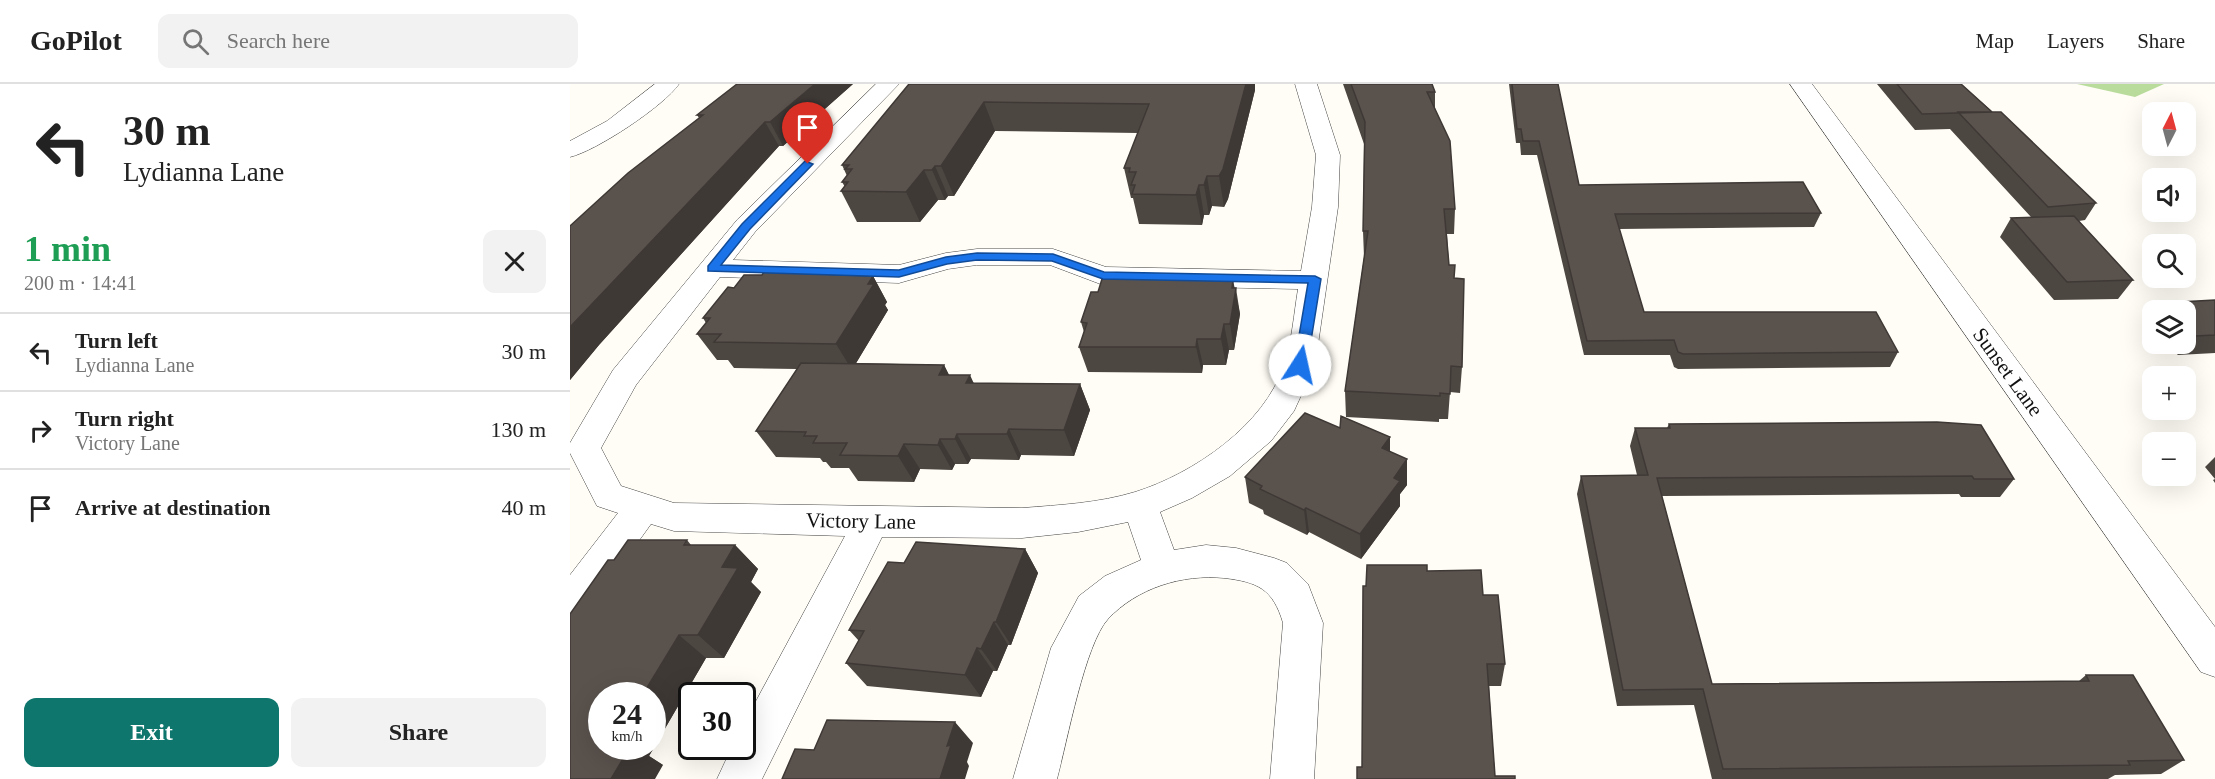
<!DOCTYPE html>
<meta charset="utf-8">
<style>
body{margin:0;font-family:"Times New Roman",serif;background:#f2f2f2;color:#222;height:100vh;display:flex;flex-direction:column;font-size:22px;white-space:nowrap}
*{box-sizing:border-box;margin:0}
p{font-size:20px;color:#767676}
.icon{flex:none;width:33px;height:33px;fill:none;stroke:currentColor;stroke-width:2;stroke-linecap:round;stroke-linejoin:round}
.map{position:relative;flex:1;overflow:hidden}
.details{display:flex;flex-direction:column;background:#fff;width:570px}
.details>*{flex:none}
.banner{background:#fff;color:#222;overflow:hidden}
.needle{width:39px;rotate:6deg}
.fabs{position:absolute;left:1572px;top:18px;display:grid;gap:12px}
.fabs a{display:grid;place-items:center;width:54px;height:54px;border-radius:12px;background:#fff;box-shadow:0 6px 24px #0002;font-size:30px}
.speed{position:absolute;left:18px;top:598px;display:flex;gap:12px;font-size:30px;font-weight:700;text-align:center}
.speed>*{display:grid;place-content:center;width:78px;height:78px;border-radius:50%;background:#fff;box-shadow:0 6px 24px #0002;line-height:1}
.speed small{font-size:15px;font-weight:400}
.speed .limit{border:3px solid #111;border-radius:9px;background:#fff;color:#111}
.pin{position:absolute;display:grid;place-items:center;width:51px;height:51px;color:#fff;margin:-62px -26px;border-radius:50% 50% 50% 0;rotate:-45deg;box-shadow:0 0 6px #0007}
.pin .icon{rotate:45deg}
.me{position:absolute;width:66px;margin:-33px;rotate:10deg;stroke-linejoin:round;filter:drop-shadow(0 0 4px #0008)}
.turn{display:flex;align-items:center;gap:21px;height:126px;padding:0 24px;font-size:27px}
.turn .icon{width:78px;height:78px;stroke-width:2.5}
.turn b{display:block;font-size:42px;line-height:51px}
.round{display:grid;place-items:center;flex:none;width:63px;height:63px;border-radius:12px;background:#f2f2f2}
.head{display:flex;align-items:center;justify-content:space-between;height:102px;padding:0 24px}
h1{font-size:36px;font-weight:800;line-height:45px;color:#1e9e55}
.cta{display:flex;gap:12px;margin-top:auto;padding:12px 24px}
.cta a{flex:1;height:69px;border-radius:12px;background:#0f766e;color:#fff;font-size:24px;font-weight:800;line-height:69px;text-align:center}
.cta a+a{background:#f2f2f2;color:#222}
ul{padding:0;list-style:none}
li{display:flex;align-items:center;gap:18px;height:78px;padding:0 24px;border-top:2px solid #e0e0e0}
li div{flex:1}
li b{display:block;font-size:22px}
li em{font-style:normal}
header{display:flex;align-items:center;gap:36px;box-sizing:border-box;height:84px;padding:0 30px;background:#fff;border-bottom:2px solid #e0e0e0}
header strong{font-size:28px}
nav{display:flex;gap:33px;margin-inline-start:auto;font-size:21px}
.search{width:420px;height:54px;background:#f2f2f2;display:flex;align-items:center;gap:15px;box-sizing:border-box;padding:0 21px;border-radius:12px;color:#767676;font-size:22px}
main{display:flex;flex:1;min-height:0}
.map>svg:first-child{display:block}
</style>
<header>
<strong>GoPilot</strong>
<div class="search"><svg class="icon" aria-label="search" viewBox="0 0 24 24"><circle cx="10" cy="10" r="6"/><path d="M15 15l6 6"/></svg>Search here</div>
<nav><a>Map</a><a>Layers</a><a>Share</a></nav>
</header>
<main>
<section class="details">
<div class="banner">
<div class="turn"><svg class="icon" aria-label="left" viewBox="0 0 24 24"><path d="M17 20v-9H6M10 6l-5 5 5 5"/></svg><div><b>30 m</b>Lydianna Lane</div></div>
</div>
<div class="head"><div><h1>1 min</h1><p>200 m · 14:41</p></div><a class="round"><svg class="icon" aria-label="close" viewBox="0 0 24 24"><path d="M6 6l12 12M18 6L6 18"/></svg></a></div>
<ul>
<li><svg class="icon" aria-label="left" viewBox="0 0 24 24"><path d="M17 20v-9H6M10 6l-5 5 5 5"/></svg><div><b>Turn left</b><p>Lydianna Lane</p></div><em>30 m</em></li>
<li><svg class="icon" aria-label="right" viewBox="0 0 24 24"><path d="M7 20v-9h11M14 6l5 5-5 5"/></svg><div><b>Turn right</b><p>Victory Lane</p></div><em>130 m</em></li>
<li><svg class="icon" aria-label="arrive" viewBox="0 0 24 24"><path d="M6 21V4h12l-3 4 3 4H6"/></svg><div><b>Arrive at destination</b></div><em>40 m</em></li>
</ul>
<div class="cta"><a>Exit</a><a>Share</a></div>
</section>
<div class="map">
<svg width="1645" height="695" viewBox="0 0 1645 695">
<rect width="100%" height="100%" fill="#fffdf5"/>
<path fill="#b9dc9c" d="M1507,0h87l-29,13z"/>
<g fill="none" stroke-linecap="round" stroke-linejoin="round">
<defs>
<path id="minor" d="M85,0h24c-15,22 -83,67 -109,73v-16l37,-20z
M306,0h23l-144,148 -22,28 166,5 47,-12 31,-4h76l53,18 195,4 11,-64 4,-52 -21,-71h22l23,71 -2,52 -23,158 -21,46 -23,30 -41,35 -38,22 -32,14 14,38 32,-5 30,3 38,10 13,5 21,21 15,39 -9,156h-44l13,-156c-10,-34 -25,-41 -59,-45 -42,-4 -87,10 -116,41 -23,25 -41,123 -51,160h-44l38,-131 28,-52 26,-20 36,-16 -13,-38 -50,10 -56,6 -140,-1 -120,242h-45l15,-32h10v-20l103,-191 -171,-5 -23,-7 -67,93 -14,5v-47l48,-62 -21,-7 -27,-53v-10l43,-73 124,-150zM407,181h73l53,20 195,4c-4,24 -6,52 -14,76 -19,60 -91,109 -149,127 -36,11 -75,13 -113,16l-348,-5 -53,-17 -20,-38 35,-63 84,-108 179,6 49,-14z
M1220,0h22l403,543v50l-14,-5z"/>
</defs>
<use href="#minor" stroke="#444" stroke-width="1"/>
<use href="#minor" fill="#fff" fill-rule="evenodd"/>
</g>
<path fill="#4d4742" d="M283,0l-70,62h-4l-180,199 -29,35v-154l129,-108 -2,-3z
M339,0h346v6l-27,109 -4,8 -12,-1 -3,9h-5l-2,10 -63,-1 -6,-26h-2l-7,-30 14,-35 -143,-2 -41,65h-6l-3,4h-7l-18,22h-63l-16,-31 4,-4 -3,-5 5,-6 -5,-11z
M773,0h89l3,8v16l20,101 -1,25h-7l2,31 5,13 8,89 -2,26 -10,-1 -2,27h-9v3l-93,-5 -1,-26 19,-134 -1,-26 1,-87z
M939,0h49l21,101 242,28 -7,14 -195,2 25,83 254,40 -8,15 -212,2 -4,-2 -4,-12h-86l-47,-200h-16l-1,-12h-4z
M1307,0h84l135,119 -11,17 -6,1 54,59 -15,19 -64,1 -54,-63 11,-19 20,-1 -81,-88 -35,1z
M303,192l14,26 -2,3 3,5 -32,53 88,2 5,10 25,8 106,1 10,26 -16,46 -53,-1 -2,5 -48,-1 -3,5h-13l-3,6 -32,-1 -6,13 -56,-1 -9,-13h-18l-5,-6h-3l-3,-4 -44,-1 -20,-26 41,-62 -63,-1 -6,-8h-11l-20,-26 9,-11 -3,-5 31,-30z
M645,194l1,2 20,8 4,26 -6,36h-5l-3,15h-23l-1,8 -114,-1 -9,-25 5,-15 -3,-10 17,-30z
M1645,216v53l-37,2 -11,-11h19v-34h-30l6,-7z
M1582,230v14l-6,-6z
M1099,340l345,55 -14,18h-39l-2,-3 -297,2 50,188 367,-3 7,-6 98,85 -23,14 -46,1 -7,4h-396l-18,-74 -77,1 -40,-212 4,-18 56,-1 -7,-29 5,-18h32z
M770,344l50,9v15l17,33 -7,9v12l-39,53 -52,-27 -2,3 -43,-21 -1,-4 -14,-7 -4,-26z
M1645,373v26l-2,-3 2,-1 -10,-12z
M117,456l4,5h44l23,24 -7,13 10,10 -37,66h-18l-57,98 14,9 -93,14z
M455,465l13,24 -27,72h-3l-11,26h-4l-12,26 -114,-11 -21,-23 13,-22 -10,-11 55,-67z
M857,487l56,24 22,69 -4,22h-12l6,90 20,3 -153,-12z"/>
<path fill="#3f3936" d="M245,0h38l-70,62 -13,-24z
M674,0h11v6l-27,109 -4,8 -5,-31z
M414,18l11,29 -41,65 -13,-30z
M195,38l14,24 -180,199 -29,35v-53z
M365,82l13,30 -3,4 -13,-30z
M354,86l14,30 -18,22 -14,-30z
M637,92l5,30 -3,9 -5,-30z
M629,101l5,30 -2,10 -6,-30z
M303,192l14,26 -2,3 3,5 -36,60 -16,-26z
M663,196l7,34 -6,36 -4,-26 2,-36z
M654,240l5,26 -3,15 -5,-26z
M627,255l6,26 -1,8 -6,-26z
M374,281l13,26 -18,-16z
M400,291l12,26 -16,-18z
M510,300l10,26 -16,46 -10,-26z
M439,345l12,26 -2,5 -12,-26z
M387,350l14,25 -3,5 -13,-25z
M820,353v26l-8,-15z
M370,355l15,25 -3,6 -14,-25z
M334,360l16,25 -6,13 -16,-26z
M837,375v26l-7,9v12l-39,53 -1,-25 34,-56z
M736,424l3,24 -2,3 -3,-25z
M165,461l23,24 -7,13 10,10 -37,66 -26,-23 24,-68z
M455,465l13,24 -27,72 -15,-23z
M424,538l14,23 -11,26 -16,-22z
M109,551l27,23 -57,98 14,9 -8,14h-44l6,-32h35v-51h-10z
M407,564l16,23 -12,26 -16,-22z
M385,638l18,21 -6,19 2,4 -4,13h-25l7,-33z"/>
<path fill="#5a524d" stroke="#3f3936" stroke-width="1.5" d="M167,0h78l-45,38h-5l-195,205v-101l58,-53 75,-58h-6z
M339,0h337l-23,85 -4,7h-12l-3,9h-5l-3,10 -64,-1 3,-9h-4l5,-13h-7l1,-4h-6l25,-64 -165,-2 -43,64h-6l-3,4h-8l-18,22 -65,-1 7,-9h-6l10,-13h-7l4,-4h-7z
M781,0h81l3,8h-8l23,49 5,68h-11l5,56h6l-1,13 10,1 -2,88 -11,-1 -1,28 -10,-1v3l-95,-5 23,-160h-5l2,-109z
M942,0h46l21,101 224,-3 18,31 -206,1 29,98h232l22,40 -215,2 -5,-2 -4,-12 -87,1 -48,-200h-16l-2,-12h-4z
M1327,0h64l31,28 -70,2z
M1388,28h43l95,91 -48,4z
M1504,132l59,64 -66,2 -56,-64z
M194,188l109,4 -5,8h6l-38,60 -122,-2 7,-8h-24l13,-16h-7l25,-31 6,1 10,-13h18z
M645,194v2h18l-1,8h4l-6,36h-6l-3,15h-24l-1,8h-117l8,-24 -6,-1 10,-30h7l4,-13z
M1645,216v35l-20,1 -9,-9v-17h-17l-7,-7z
M231,279l143,2 -5,10h31l-4,8 114,1 -16,46 -55,-1 -2,5h-50l-2,5h-15l-2,6 -34,-1 -6,12 -58,-1 7,-12h-34l4,-7h-13l2,-4 -50,-1z
M735,329l35,15 1,-12 49,21 -8,11 25,11 -13,19 6,3 -40,53 -54,-26 -2,2 -44,-21 2,-3 -17,-9z
M1367,338l44,3 33,54h-40l-2,-3 -315,2 55,206 377,-3 -3,-6h47l51,85 -56,1 2,4 -407,4 -20,-80 -80,1 -42,-214 67,-1 -13,-47h35l-1,-4z
M58,456h59l-3,5h51l-13,22 16,1 -40,67h-19l-37,61h-40v51h28l-19,32h-41v-165l38,-54h6z
M346,458l109,7 -29,73h-2l-13,27 -4,-1 -12,27 -119,-12 18,-32 -15,-1 39,-68 16,1z
M797,481h60v6l54,-1 2,25h15l7,69h-18l8,112h20v3h-158v-12h5l1,-181h3z
M257,636l128,2 -8,24 4,-1 -11,34h-158l13,-30 19,1z"/>
<path fill="#1a73e8" stroke="#114b97" stroke-width="1.5" d="M235,77l8,3 -63,65 -29,36 178,5 47,-13 31,-4 76,1 51,18 211,4 6,3 -14,86 -7,5 -6,-5 14,-82 -205,-4 -51,-18 -75,-1 -30,4 -48,13 -191,-6v-5l34,-42z"/>
<g text-anchor="middle" stroke-width="6" stroke-linejoin="round" paint-order="stroke">
<g font-size="21" fill="#111" stroke="#fff">
<text transform="translate(1438 288) rotate(54)" y="7">Sunset Lane</text>
<text transform="translate(291 437) rotate(1)" y="7">Victory Lane</text>
</g>
</g>
</svg>
<div class="fabs">
<a><svg class="needle" viewBox="-14 -14 28 28"><path d="M0-13l5 13h-10z" fill="#e53935"/><path d="M0 13l5-13h-10z" fill="#767676"/></svg></a>
<a><svg class="icon" aria-label="sound" viewBox="0 0 24 24"><path d="M4 9h4l5-4v14l-5-4H4zM17 9q2 3 0 6"/></svg></a>
<a><svg class="icon" aria-label="search" viewBox="0 0 24 24"><circle cx="10" cy="10" r="6"/><path d="M15 15l6 6"/></svg></a>
<a><svg class="icon" aria-label="layers" viewBox="0 0 24 24"><path d="M12 4l9 5-9 5-9-5zM3 14l9 5 9-5"/></svg></a>
<a>+</a>
<a>−</a>
</div>
<div class="speed"><div>24<small>km/h</small></div><div class="limit">30</div></div>
<div class="pin" style="left:238px;top:80px;background:#d93025"><svg class="icon" aria-label="arrive" viewBox="0 0 24 24"><path d="M6 21V4h12l-3 4 3 4H6"/></svg></div>
<svg class="me" style="left:730px;top:281px" viewBox="-20 -20 40 40"><circle r="19" fill="#fff"/><path d="M0-13L10 11 0 6-10 11z" fill="#1a73e8"/></svg>
</div>
</main>
